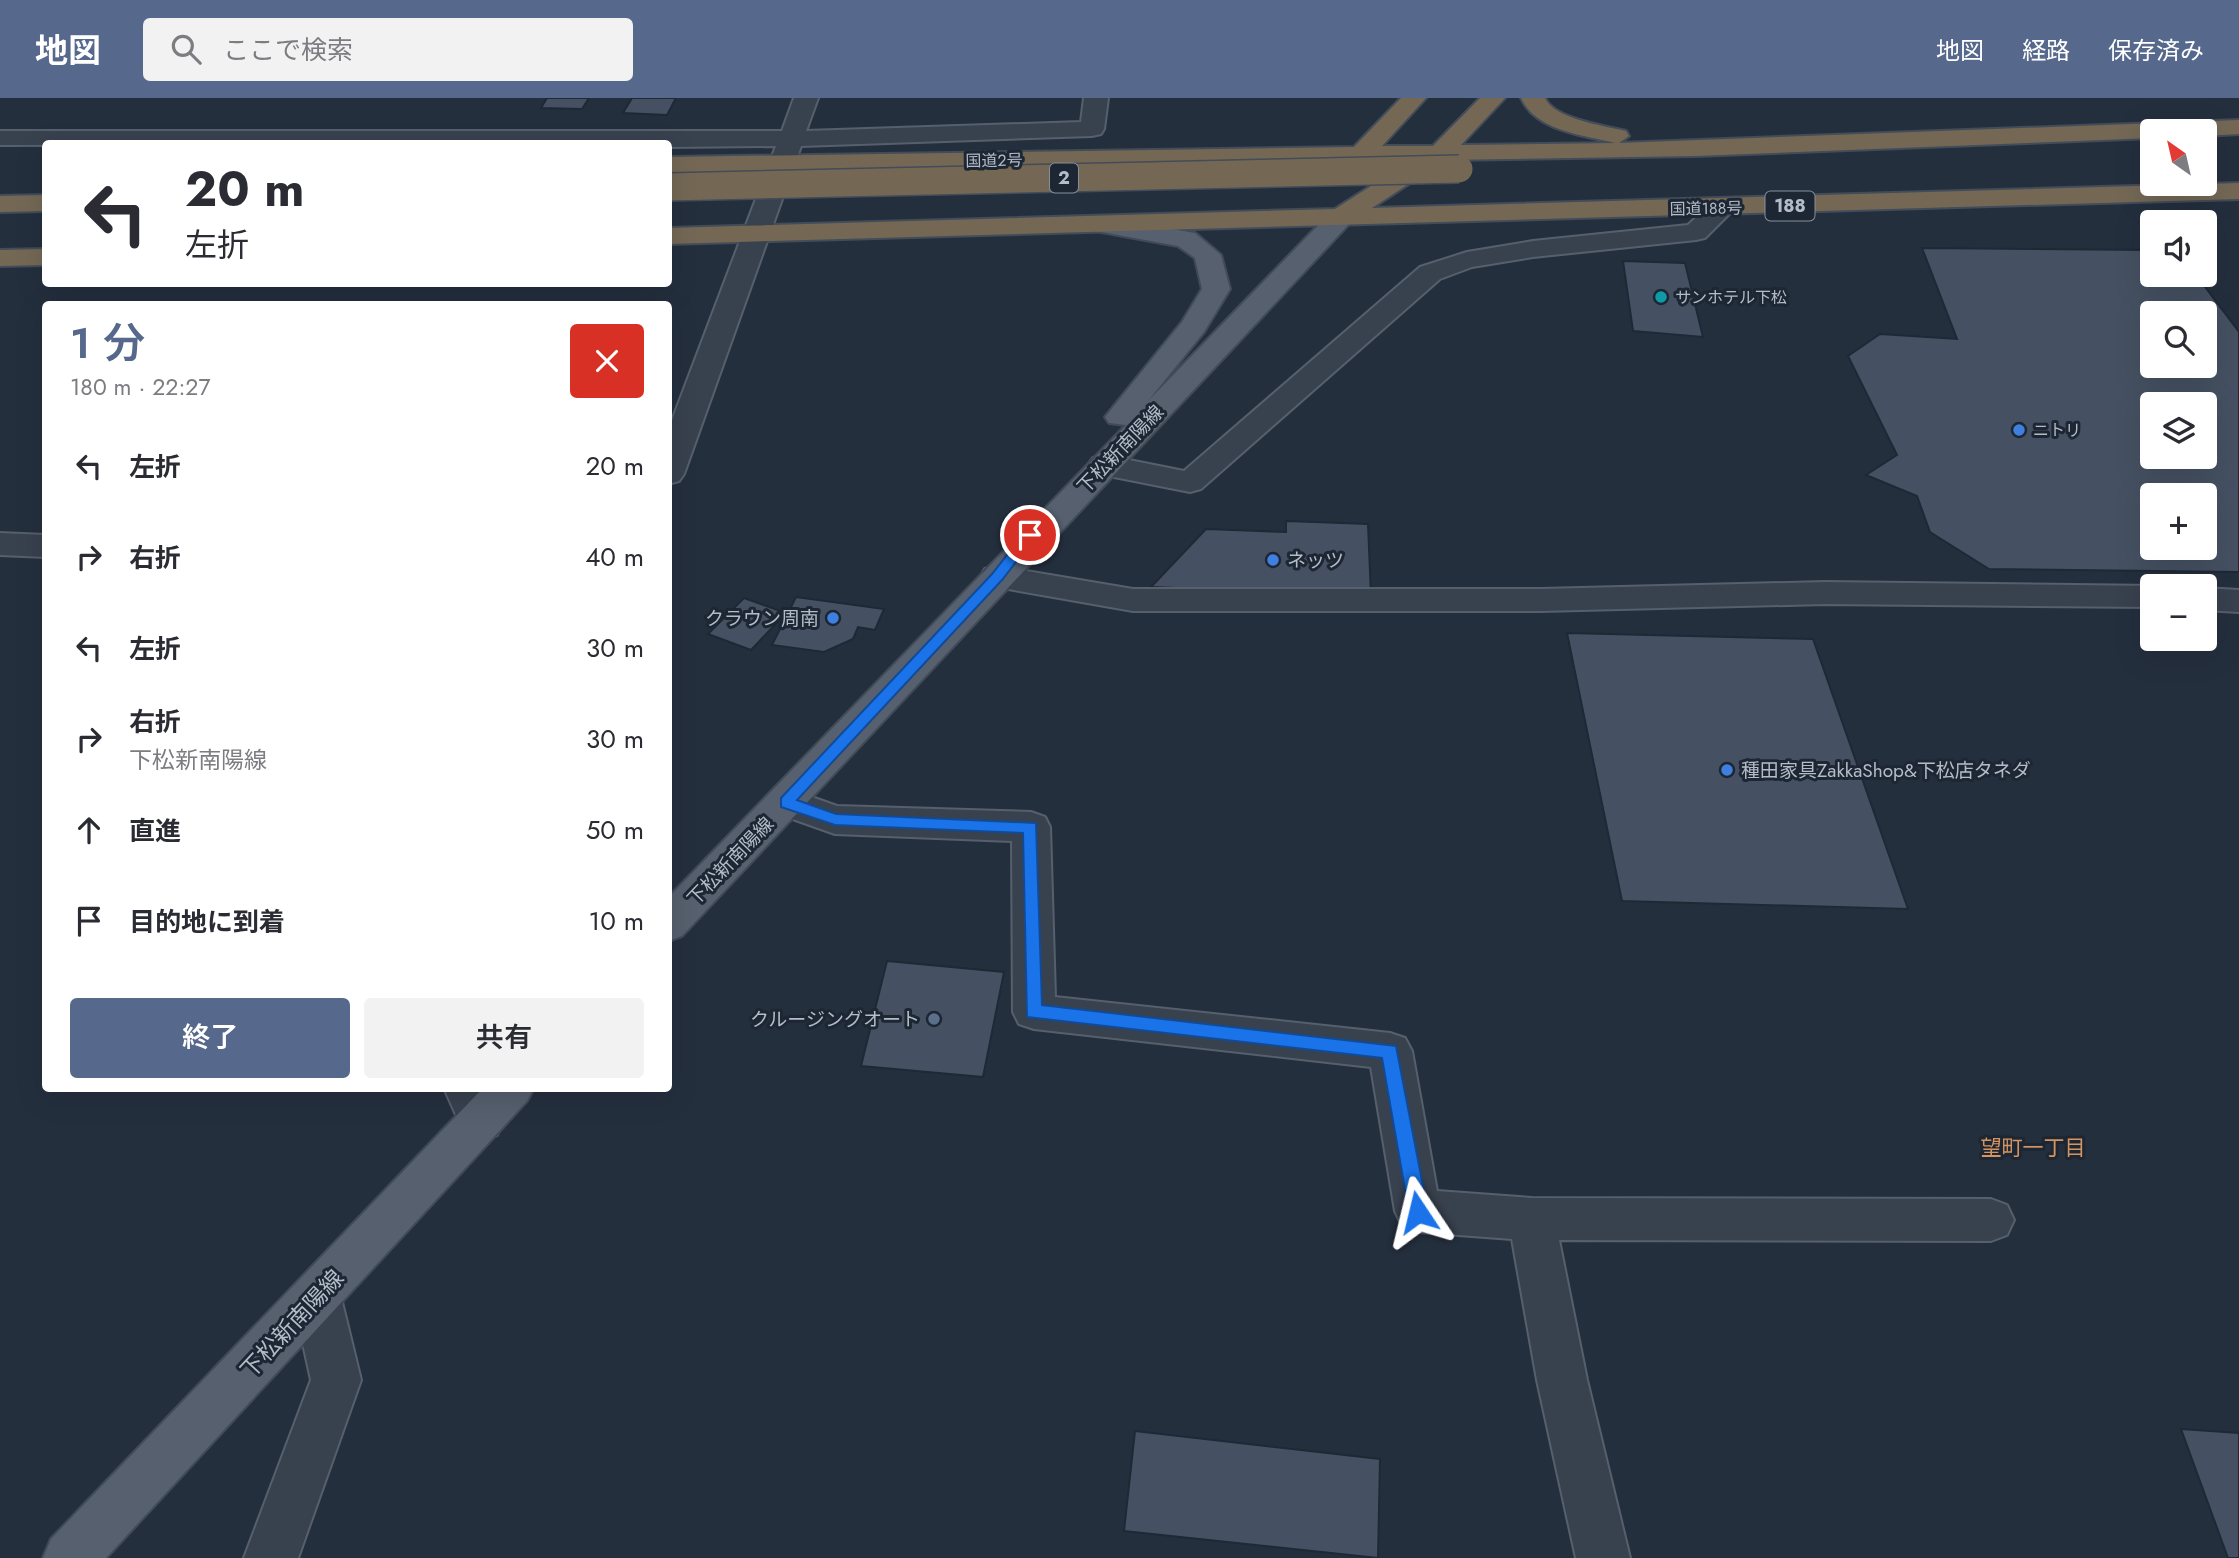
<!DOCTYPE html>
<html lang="ja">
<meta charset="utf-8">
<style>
body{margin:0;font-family:Jost,"Noto Sans JP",sans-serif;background:#f2f2f3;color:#2b2b33;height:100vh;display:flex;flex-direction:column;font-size:26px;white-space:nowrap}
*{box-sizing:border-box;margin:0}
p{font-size:23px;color:#7c7c81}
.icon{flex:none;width:38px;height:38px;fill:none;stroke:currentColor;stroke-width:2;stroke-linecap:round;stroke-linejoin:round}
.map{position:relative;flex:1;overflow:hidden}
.details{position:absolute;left:42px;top:203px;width:630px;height:791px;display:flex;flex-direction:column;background:#fff;border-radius:7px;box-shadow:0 7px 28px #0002}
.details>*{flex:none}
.banner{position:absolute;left:42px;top:42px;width:630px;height:147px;border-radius:7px;box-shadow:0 7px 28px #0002;background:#fff;color:#2b2b33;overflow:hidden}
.needle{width:46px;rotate:326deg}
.controls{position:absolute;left:2140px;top:21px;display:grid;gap:14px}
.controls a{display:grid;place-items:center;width:77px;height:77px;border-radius:7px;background:#fff;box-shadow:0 7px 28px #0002;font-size:35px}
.pin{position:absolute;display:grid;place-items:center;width:60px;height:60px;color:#fff;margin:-30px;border:4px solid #fff;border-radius:50%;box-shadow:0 2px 7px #0007}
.me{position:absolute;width:77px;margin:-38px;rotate:350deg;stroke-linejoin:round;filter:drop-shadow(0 0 5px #0008)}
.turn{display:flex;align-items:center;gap:24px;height:147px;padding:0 28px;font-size:32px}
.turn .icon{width:91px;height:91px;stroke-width:2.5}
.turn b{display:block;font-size:49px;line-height:60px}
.round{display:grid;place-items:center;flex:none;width:74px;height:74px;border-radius:7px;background:#f2f2f3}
.head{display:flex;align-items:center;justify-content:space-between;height:119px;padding:0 28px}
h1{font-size:42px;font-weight:600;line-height:52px;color:#56698c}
.button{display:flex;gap:14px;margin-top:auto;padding:14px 28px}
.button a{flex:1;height:80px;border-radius:7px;background:#56698c;color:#fff;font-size:28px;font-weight:600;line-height:80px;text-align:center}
.button a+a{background:#f2f2f3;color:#2b2b33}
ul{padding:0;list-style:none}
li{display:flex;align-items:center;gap:21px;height:91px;padding:0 28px}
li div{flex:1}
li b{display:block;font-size:26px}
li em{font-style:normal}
header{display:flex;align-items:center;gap:42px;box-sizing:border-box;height:98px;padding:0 35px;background:#56698c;color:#fff}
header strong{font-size:33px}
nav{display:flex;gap:38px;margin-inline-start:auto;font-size:24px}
.search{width:490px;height:63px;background:#f2f2f3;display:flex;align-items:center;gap:18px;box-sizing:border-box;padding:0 24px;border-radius:7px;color:#7c7c81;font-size:26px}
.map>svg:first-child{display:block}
</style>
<header>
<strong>地図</strong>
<div class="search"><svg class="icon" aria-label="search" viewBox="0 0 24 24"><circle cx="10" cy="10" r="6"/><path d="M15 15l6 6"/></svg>ここで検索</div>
<nav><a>地図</a><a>経路</a><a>保存済み</a></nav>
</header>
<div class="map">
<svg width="2239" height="1460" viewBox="0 0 2239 1460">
<rect width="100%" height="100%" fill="#242f3e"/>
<path fill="#455162" stroke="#1f2835" stroke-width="2" fill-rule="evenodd" d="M547,0h42l-7,11 -41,-1z
M632,0h44l-9,17 -44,-2z
M1922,150l230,2v25h44l43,57v240l-250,-3 -59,-37 -13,-36 -51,-21 31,-20 -49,-99 32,-22 77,5zM2152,215h53v53h-53zM2152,306h53v53h-53zM2152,397h53v53h-53z
M1623,163l62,2 18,74 -70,-6z
M1286,423l82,3 3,72 -220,-9 55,-58 80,3z
M796,499l88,12 -9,21 -17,-3 -5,12 -29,13 -52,-7z
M744,500l42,15 -35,37 -43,-16z
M1567,535l246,6 95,270 -286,-8z
M887,863l117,11 -21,105 -122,-11z
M2181,1331l58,4v125h-11z
M1135,1333l245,28 -2,99 -254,-27z"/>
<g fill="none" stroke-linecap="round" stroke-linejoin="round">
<defs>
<path id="minor" d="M794,0h24l-12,33 275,-9 3,-24h24l-4,31 -3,5 -9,2 -291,10 -117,328 -5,7 -11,3v-53l108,-285 -108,1v-3l-668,1v-14h782z
M1722,102l9,2 4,6 -30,30 -9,2 -163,17 -61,10 -32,12 -239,210 -11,3 -86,-17 -11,-3 -5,-7 5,-7 11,-3 80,16 236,-204 47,-15 66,-11 155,-16 25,-23z
M0,435l46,2v22l-46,-2z
M997,468l136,23h408l284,-7 332,4h-5v21l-327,-3 -284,7h-408l-148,-26 -5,-8 5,-8z
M2205,490l34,2v22l-34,-2z
M786,690l51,18 194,6 14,5 5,10 5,170 335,36 15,5 7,13 25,140 95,7 459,1 16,6 7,15 -7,15 -16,6 -432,-1 28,140 43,178h-54l-39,-178 -25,-141 -94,-7 -16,-6 -7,-15 -24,-144 -337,-38 -15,-5 -6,-12 -1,-171 -177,-7 -62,-22 -6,-10 6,-10z
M444,990h44l15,33 -6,14 -16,5 -16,-5z
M317,1177l17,7 7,16 20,82 -63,178h-54l67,-178 -18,-82 7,-16z"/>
<path id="major" d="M1341,111l9,2 4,6 -4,6 -668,713 -14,5v-43l458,-473 -17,-2 -4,-6 77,-95 20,-33 -7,-31 -17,-12 -82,-15 -4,-6 4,-6 9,-2 90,16 26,22 9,34 -26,43 -56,69 184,-190z
M483,990h51l-7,13 -421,457h-63l8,-19z"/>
<path id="highway" d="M1401,0h25l-44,48h51l47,-48h25l-44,47 154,-2c-33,-8 -79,-12 -94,-45h24c9,21 60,28 81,33l3,5 -10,7 620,-23v14l-34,2v-5h-53v7l-457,18 -250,4 -73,48 867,-25v16l-1571,45v-16l667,-19 75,-48h-38l-5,9h-18l-2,-8 -679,11v-16l686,-10z
M46,97v16l-46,1v-16z
M46,151v16l-46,1v-16z"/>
</defs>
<use href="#minor" stroke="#565f6c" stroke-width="4"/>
<use href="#major" stroke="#414a57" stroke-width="4"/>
<use href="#highway" stroke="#434c59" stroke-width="4"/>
<use href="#minor" fill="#38414e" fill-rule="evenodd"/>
<use href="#major" fill="#56606e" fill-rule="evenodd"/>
<use href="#highway" fill="#746855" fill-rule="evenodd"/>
<defs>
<path id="highway-bridge" d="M668,89l791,-18"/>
</defs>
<use href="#highway-bridge" stroke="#434c59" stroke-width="30" stroke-linecap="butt"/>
<use href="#highway-bridge" stroke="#746855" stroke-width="27"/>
</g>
<path fill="#1a73e8" stroke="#114b97" stroke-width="2" d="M1030,432l7,5 -35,45 -205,220 39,14 200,9 6,182 354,41 32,166 -3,6 -7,2 -6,-2 -3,-6 -27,-154 -355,-41 -4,-184 -188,-8 -54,-18v-9l211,-224 33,-42z"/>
<circle fill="#0f9aa8" stroke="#1d2633" stroke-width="2.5" cx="1661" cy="199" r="7"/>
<g fill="#3f7fe0" stroke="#1d2633" stroke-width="2.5">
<circle cx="2019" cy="332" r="7"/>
<circle cx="1273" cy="462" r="7"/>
<circle cx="833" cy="520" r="7"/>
<circle cx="1727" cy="672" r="7"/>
</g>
<circle fill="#5c6f8a" stroke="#1d2633" stroke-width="2.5" cx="934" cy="921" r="7"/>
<g text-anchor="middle" stroke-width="6" stroke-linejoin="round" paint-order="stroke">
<g font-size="16" fill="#b4bcc9" stroke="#1d2633">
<text transform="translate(994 62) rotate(-1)" y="6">国道2号</text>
<text transform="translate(1706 110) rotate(-1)" y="6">国道188号</text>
</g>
<g font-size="16" fill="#b4bcc9" stroke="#1d2633" text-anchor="start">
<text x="1675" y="205">サンホテル下松</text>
<text x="2033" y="338">ニトリ</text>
</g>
<g fill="#1d2633" stroke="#878f9c" stroke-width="2">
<rect x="1050" y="65.5" width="28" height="29" rx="5"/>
<rect x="1765.5" y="93.5" width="49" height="29" rx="5"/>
</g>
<g font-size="18" font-weight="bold" fill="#b4bcc9">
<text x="1064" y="86">2</text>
<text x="1790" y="114">188</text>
</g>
<g font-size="19" fill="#b4bcc9" stroke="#1d2633">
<text transform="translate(1120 351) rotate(-46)" y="7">下松新南陽線</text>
<text transform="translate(730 763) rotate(-46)" y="7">下松新南陽線</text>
</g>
<g font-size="19" fill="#b4bcc9" stroke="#1d2633" text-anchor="start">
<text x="1287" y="469">ネッツ</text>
<text x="819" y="527" text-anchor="end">クラウン周南</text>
<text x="1741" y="679">種田家具ZakkaShop&amp;下松店タネダ</text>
<text x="920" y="928" text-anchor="end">クルージングオート</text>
</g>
<g font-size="21" fill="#d59563" stroke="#1d2633">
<text x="2033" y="1057">望町一丁目</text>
</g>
<g font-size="23" fill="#b4bcc9" stroke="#1d2633">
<text transform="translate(292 1226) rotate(-47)" y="8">下松新南陽線</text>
</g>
</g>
</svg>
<div class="controls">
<a><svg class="needle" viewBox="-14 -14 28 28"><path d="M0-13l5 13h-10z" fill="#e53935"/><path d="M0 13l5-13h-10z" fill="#7c7c81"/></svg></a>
<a><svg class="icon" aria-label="sound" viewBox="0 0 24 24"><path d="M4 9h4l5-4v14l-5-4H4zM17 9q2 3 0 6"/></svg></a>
<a><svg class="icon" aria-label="search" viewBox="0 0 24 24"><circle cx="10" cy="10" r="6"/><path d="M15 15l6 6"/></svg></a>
<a><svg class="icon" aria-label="layers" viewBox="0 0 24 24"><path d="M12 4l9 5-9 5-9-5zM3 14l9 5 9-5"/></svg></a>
<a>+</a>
<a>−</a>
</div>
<div class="pin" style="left:1030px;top:437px;background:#d93025"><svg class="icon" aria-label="arrive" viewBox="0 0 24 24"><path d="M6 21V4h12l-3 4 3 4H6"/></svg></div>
<svg class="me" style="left:1418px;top:1114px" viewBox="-20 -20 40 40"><path d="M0-17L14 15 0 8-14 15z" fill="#1a73e8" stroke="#fff" stroke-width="4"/></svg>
<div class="banner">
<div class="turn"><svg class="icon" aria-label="left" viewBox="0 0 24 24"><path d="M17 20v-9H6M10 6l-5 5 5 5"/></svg><div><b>20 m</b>左折</div></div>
</div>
<section class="details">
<div class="head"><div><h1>1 分</h1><p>180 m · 22:27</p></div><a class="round" style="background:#d93025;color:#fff"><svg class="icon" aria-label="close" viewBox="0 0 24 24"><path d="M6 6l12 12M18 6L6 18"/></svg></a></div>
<ul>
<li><svg class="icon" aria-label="left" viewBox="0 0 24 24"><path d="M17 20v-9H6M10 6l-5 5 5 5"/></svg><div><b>左折</b></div><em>20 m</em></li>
<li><svg class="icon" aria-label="right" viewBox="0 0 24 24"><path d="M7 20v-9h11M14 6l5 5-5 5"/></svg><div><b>右折</b></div><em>40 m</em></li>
<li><svg class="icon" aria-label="left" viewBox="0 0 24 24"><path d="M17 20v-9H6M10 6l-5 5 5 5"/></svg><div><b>左折</b></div><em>30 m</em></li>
<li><svg class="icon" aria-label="right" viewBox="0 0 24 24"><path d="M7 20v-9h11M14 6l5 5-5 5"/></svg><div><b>右折</b><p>下松新南陽線</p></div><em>30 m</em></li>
<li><svg class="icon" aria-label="ahead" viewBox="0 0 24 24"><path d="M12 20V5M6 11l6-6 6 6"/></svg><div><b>直進</b></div><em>50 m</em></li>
<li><svg class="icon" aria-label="arrive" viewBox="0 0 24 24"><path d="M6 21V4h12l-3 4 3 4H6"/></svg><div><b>目的地に到着</b></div><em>10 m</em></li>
</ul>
<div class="button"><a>終了</a><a>共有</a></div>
</section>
</div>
